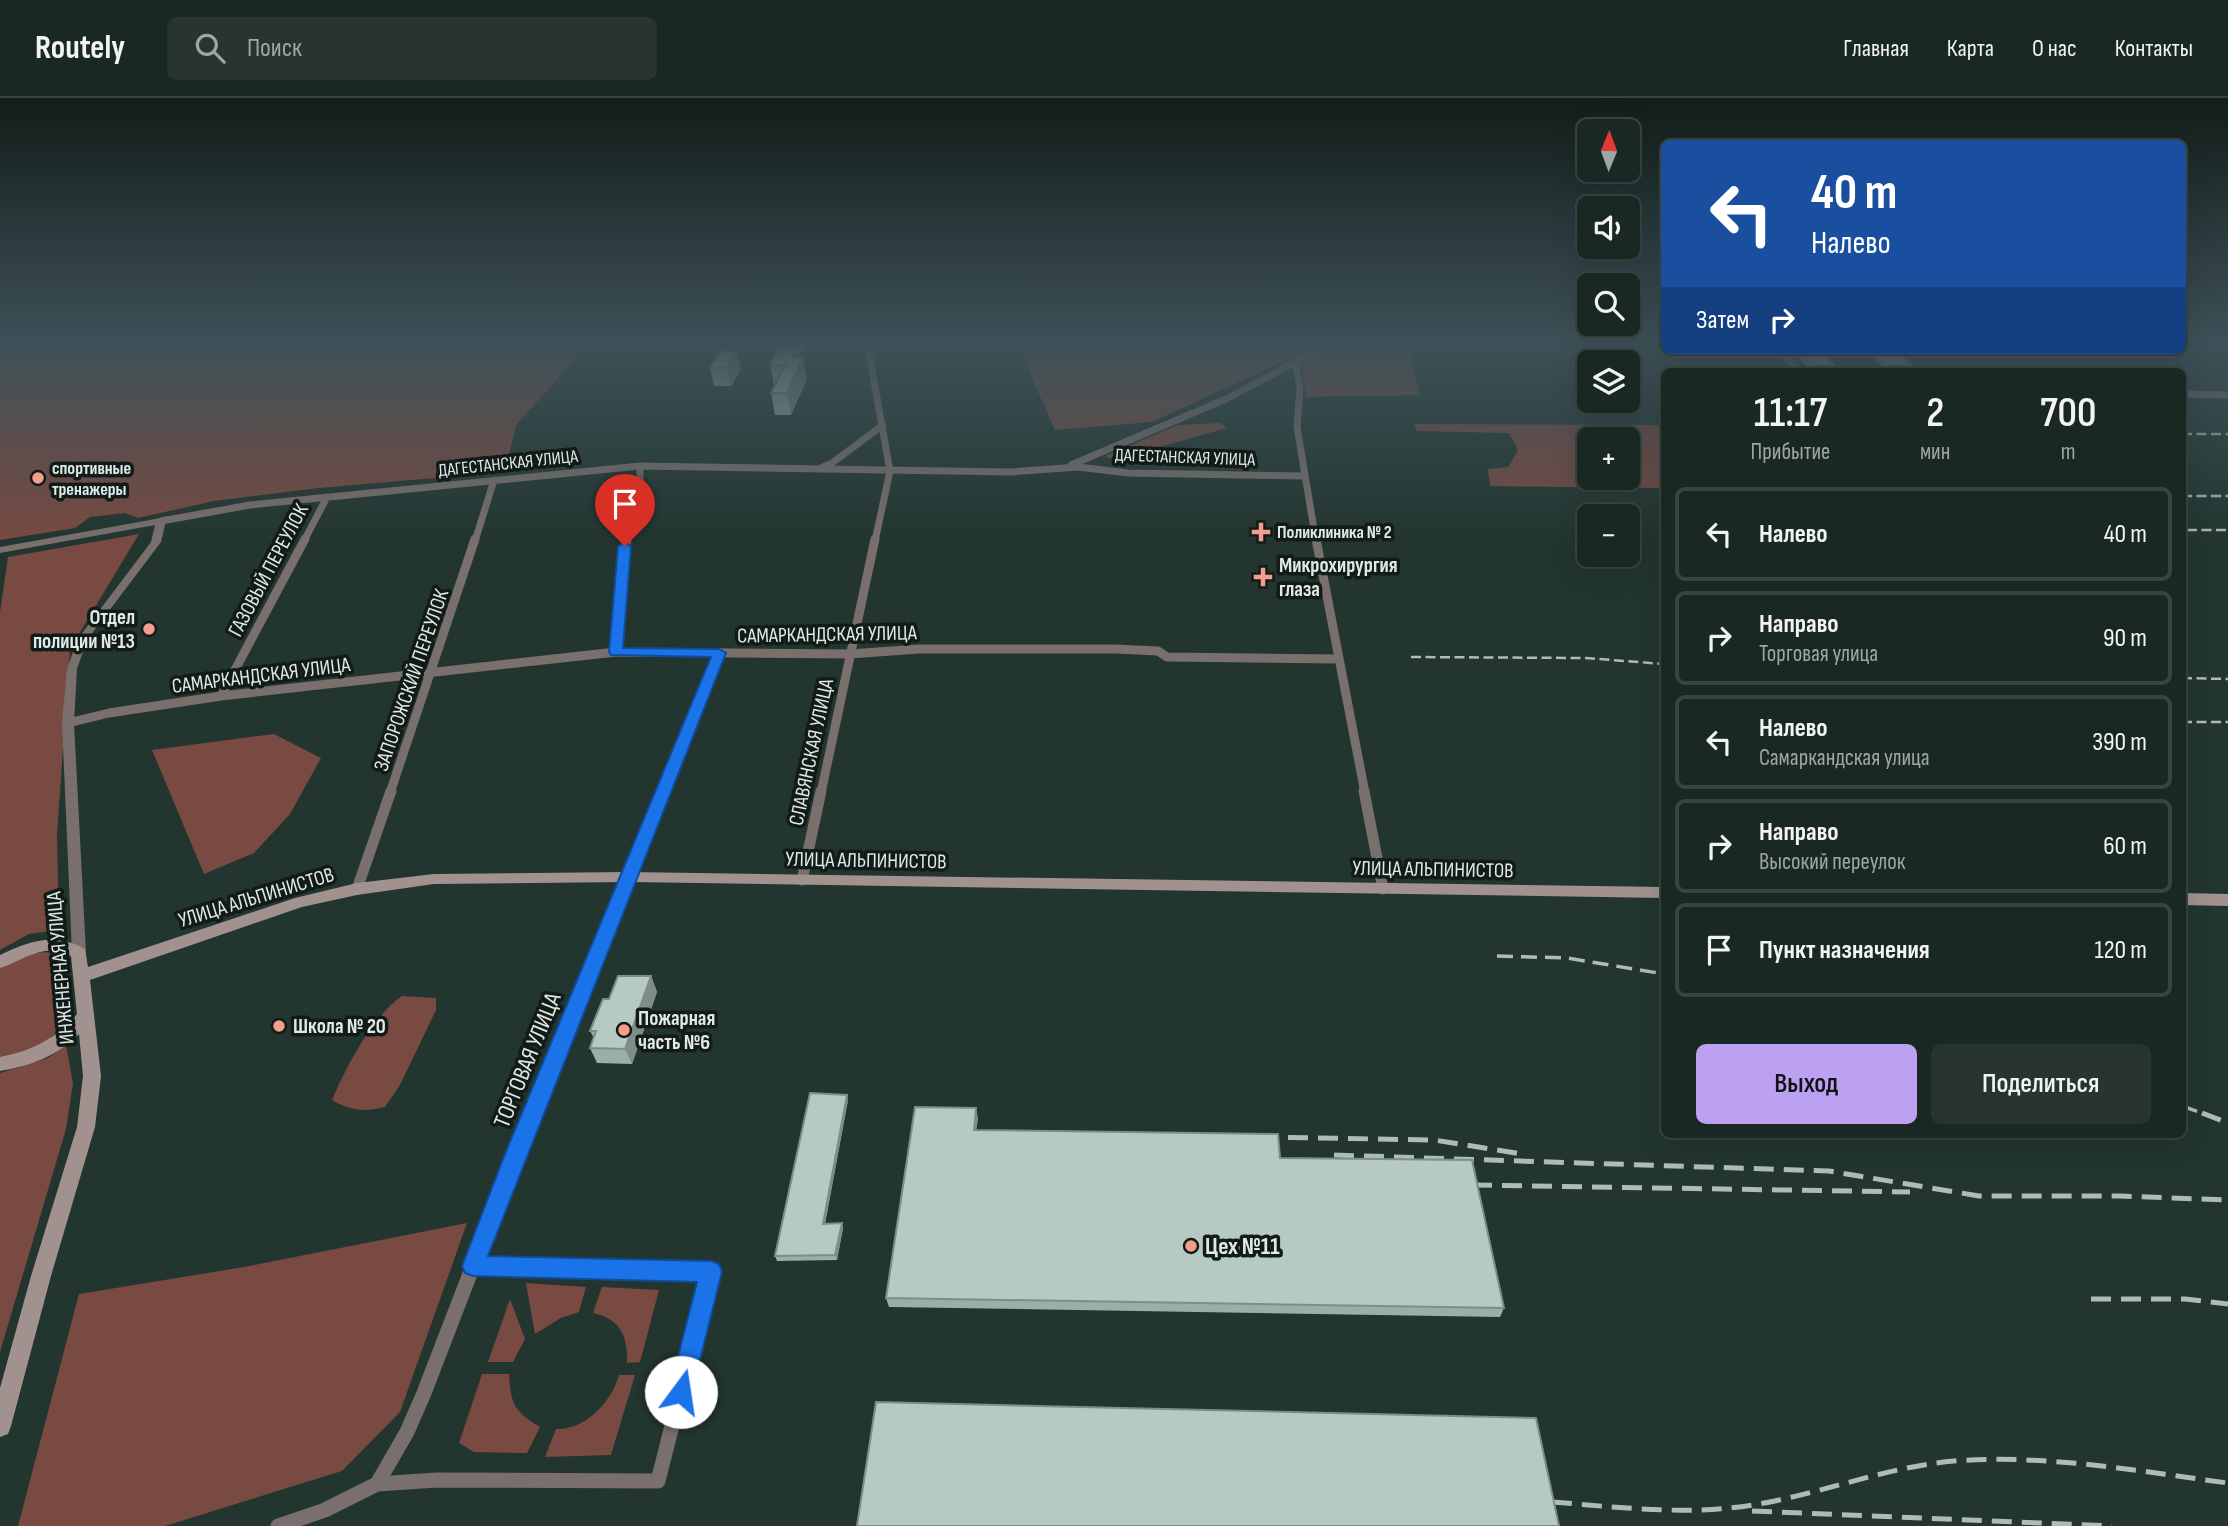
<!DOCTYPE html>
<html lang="ru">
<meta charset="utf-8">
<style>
body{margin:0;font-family:"Sofia Sans Condensed",sans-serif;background:#273430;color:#f1f3f6;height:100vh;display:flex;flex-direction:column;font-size:26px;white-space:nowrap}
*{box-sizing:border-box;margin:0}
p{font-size:23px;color:#9fa6a6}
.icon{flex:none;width:38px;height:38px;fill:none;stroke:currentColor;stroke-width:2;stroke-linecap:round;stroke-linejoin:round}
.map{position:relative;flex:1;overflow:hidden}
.side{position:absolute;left:1661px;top:270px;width:525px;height:770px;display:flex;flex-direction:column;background:#1a2823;border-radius:10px;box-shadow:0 7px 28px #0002,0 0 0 2px #384441}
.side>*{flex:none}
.top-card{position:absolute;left:1661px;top:42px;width:525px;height:214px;border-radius:10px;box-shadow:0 7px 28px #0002,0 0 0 2px #384441;background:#1a4fa0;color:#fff;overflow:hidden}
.needle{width:46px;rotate:1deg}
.fabs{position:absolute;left:1577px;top:21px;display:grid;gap:14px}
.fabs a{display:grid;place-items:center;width:63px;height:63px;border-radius:10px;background:#1a2823;box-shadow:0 7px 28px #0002,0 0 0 2px #384441;font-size:35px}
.pin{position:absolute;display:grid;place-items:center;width:60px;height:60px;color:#fff;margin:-72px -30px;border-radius:50% 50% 50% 0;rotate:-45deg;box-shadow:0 0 7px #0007}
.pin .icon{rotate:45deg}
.me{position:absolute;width:77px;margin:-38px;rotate:14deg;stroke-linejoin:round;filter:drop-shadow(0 0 5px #0008)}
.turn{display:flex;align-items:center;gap:24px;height:147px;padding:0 35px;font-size:32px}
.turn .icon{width:91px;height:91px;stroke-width:2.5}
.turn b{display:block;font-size:49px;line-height:60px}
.then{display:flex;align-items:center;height:66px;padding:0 35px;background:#0003;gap:14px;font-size:26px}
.eta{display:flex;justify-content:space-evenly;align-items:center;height:119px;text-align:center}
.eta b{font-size:42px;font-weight:600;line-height:49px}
.action{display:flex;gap:14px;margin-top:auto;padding:14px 35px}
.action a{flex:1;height:80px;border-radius:10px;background:#bca0f2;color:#111;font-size:28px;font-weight:600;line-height:80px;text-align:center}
.action a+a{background:#273430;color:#f1f3f6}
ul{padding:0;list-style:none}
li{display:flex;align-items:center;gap:21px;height:94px;margin:0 14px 10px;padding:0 21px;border:4px solid #384441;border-radius:10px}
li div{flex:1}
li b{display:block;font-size:26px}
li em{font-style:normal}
header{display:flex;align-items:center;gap:42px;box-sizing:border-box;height:98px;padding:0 35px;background:#1a2823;border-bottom:2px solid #384441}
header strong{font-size:33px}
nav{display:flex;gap:38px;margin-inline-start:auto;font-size:24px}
.search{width:490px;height:63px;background:#273430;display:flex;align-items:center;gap:18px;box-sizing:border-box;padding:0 24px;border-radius:10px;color:#9fa6a6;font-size:26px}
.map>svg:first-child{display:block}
</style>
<header>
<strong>Routely</strong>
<div class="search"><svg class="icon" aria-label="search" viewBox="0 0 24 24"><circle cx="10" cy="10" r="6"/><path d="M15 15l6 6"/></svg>Поиск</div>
<nav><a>Главная</a><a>Карта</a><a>О нас</a><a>Контакты</a></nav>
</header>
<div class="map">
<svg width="2228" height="1428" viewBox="0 0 2228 1428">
<rect width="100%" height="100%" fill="#22352f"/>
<path fill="#784a41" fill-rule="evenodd" d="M0,244h572l8,12 -64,71 -11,47 -186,16 -105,13 -76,17 -13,-5 -35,4 -15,11 -75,12z
M1016,244h289l1,9 -154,71 -97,8z
M1337,248l72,1 11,48 -114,2 -5,-34z
M1220,325l7,5 -82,23 -13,11 -8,3 -19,-9 73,-31z
M1414,326l250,1v63l-174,-2 -2,-17 20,-2 10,-17 -9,-17 -92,-2zM1589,341h39v39h-39z
M139,436l-69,115 -13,186 2,95 -30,4 -29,16v-338l8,-55z
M274,636l47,24 -31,56 -36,39 -50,21 -52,-124z
M45,854l16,2 6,65c-20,28 -35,31 -67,41v-93l24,-12z
M402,898l34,2v12l-36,75 -15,22c-21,5 -34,4 -53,-7 13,-31 41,-85 70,-104z
M66,947l7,38 -7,46 -66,223v-279l48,-15z
M467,1125l-67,189 -58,59 -177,55h-147l61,-232 165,-27z
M526,1185l60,4 -7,25 -18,6 -26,16z
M602,1189l57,3 -19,72 -13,1c1,-26 -6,-44 -34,-50z
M510,1201l15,40 -12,23h-25z
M482,1276h27c2,31 5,37 31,53l-13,26 -53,-1 -15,-9z
M619,1277h16l-24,80 -66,2 11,-28c30,1 56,-28 63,-54z"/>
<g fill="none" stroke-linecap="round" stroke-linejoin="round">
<path stroke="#796f6d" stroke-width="7" d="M867,244l23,129 -15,70
M1767,252l18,7 15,14
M1296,266l4,24 -3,39 19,114
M2182,296l46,1
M1071,367l155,-66 108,-57
M819,371l13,-6 51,-38
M161,423l89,-16 390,-39 370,6 68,-5 50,6 176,3
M304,443l23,-44
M475,443l19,-61
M626,443l14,-53v-22"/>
<path stroke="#796f6d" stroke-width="9" d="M1316,441l49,254
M616,554l11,-113
M221,598l84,-157
M68,625l41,-10 112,-17 395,-44 234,2 69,-5h197l42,2 9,6 170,2
M390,695l85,-254
M662,695l57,-140
M821,695l54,-254"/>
<path stroke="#796f6d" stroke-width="11" d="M1364,693l19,98
M802,782l19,-89
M357,791l34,-98
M531,1017l132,-324"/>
<path stroke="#796f6d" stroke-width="15" d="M377,1386l30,-52 17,-39 108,-280
M278,1428l47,-16 52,-26 60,-4 221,1 53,-209 -238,-6"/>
<path fill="#796f6d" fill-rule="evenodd" d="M161,420l5,3 -5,21 -74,98 -10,29 -3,54 12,230 -2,4 -5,1 -5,-1 -2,-4 -10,-230 5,-54 10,-29 74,-98 4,-17 -155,28v-6z"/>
<path fill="#a2928f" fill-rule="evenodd" d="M629,774l1035,15v11l-1035,-16 -195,2 -77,11 -55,12 -212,73 11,96 -6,51 -44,149 -40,150 -3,8 -8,3v-49l31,-112 46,-149 6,-51 -4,-42c-21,22 -49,32 -79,37v-14c31,-6 56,-18 77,-43l-6,-58c-25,-15 -47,4 -71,12v-13c28,-14 56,-23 85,-6l3,18 207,-69 62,-15 77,-9z
M2182,795l46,1v12l-46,-1z"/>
<path stroke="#aebbb7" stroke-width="2.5" stroke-dasharray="10 4.5" stroke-linecap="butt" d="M2182,336h46
M2182,398h46
M2187,432h41
M1411,559l175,1 78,6
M2182,580l46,1
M2182,624h46"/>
<path stroke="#aebbb7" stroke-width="3.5" stroke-dasharray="16 8" stroke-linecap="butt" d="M1497,858l70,2 97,16
M2182,1008l25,9"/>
<path stroke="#aebbb7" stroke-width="5" stroke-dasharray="20 10" stroke-linecap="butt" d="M2202,1015l26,10
M1258,1039l176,3 88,14
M1334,1057l495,16 150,25h141l108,4
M1472,1087l438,7
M2091,1201h94l43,5
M1552,1404c66,5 134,14 201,3 68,-11 132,-38 201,-44 92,-7 183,10 274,22
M1752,1413l360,15"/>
</g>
<path fill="#9baea7" d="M789,244h16l1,9h-7l8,28 -16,36h-16l-4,-22 3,-8 -4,-20 20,-17z
M1791,252h30l13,15 -1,4h-24z
M1866,252h30l15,15 -2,4h-23z
M710,270l31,1 -10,17h-17z
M651,878l6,16 -25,72 -35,-1 -7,-15 4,-10 -4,-7 19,-32z
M848,1002l-23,124 18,4 -6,32 -60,1 -2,-5z
M978,1020l-2,12 304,28 224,150 -4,9 -611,-10 -3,-9z"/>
<path fill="#7e8d88" d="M798,250l3,15 2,-5 4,21 -16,36 -4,-22 6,-36z
M737,254l4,17 -10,17 -4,-18z
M651,878l6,16 -25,72 -7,-15z
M847,997l1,5 -24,129 -1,-5z
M976,1010l2,10 -3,22 -1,-10z
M842,1125l1,5 -6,32 -2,-5z"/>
<path fill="#b4cac2" stroke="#7e8d88" stroke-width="2" d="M779,250h19l-5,9 10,1 -16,35h-16l14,-28h-15z
M1797,252h24l13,15h-23z
M1873,252h23l15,15h-23z
M720,253l17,1 -10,16h-17z
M618,878h33l-26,73 -35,-1 6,-17h-6l13,-32h6z
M810,995l37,2 -24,129 19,-1 -7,32 -60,1z
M915,1009l61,1 -2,22 304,4 2,24 192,2 32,148 -618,-10z
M876,1304l660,16 23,108h-702z"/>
<linearGradient id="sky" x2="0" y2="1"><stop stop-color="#131d1a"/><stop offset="0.55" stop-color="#3e5158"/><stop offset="1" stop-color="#3e5158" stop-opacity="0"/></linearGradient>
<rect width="2228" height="444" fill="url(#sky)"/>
<path fill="#1a73e8" stroke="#114b97" stroke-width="2" d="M625,444l6,4 -8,102 96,1 7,4 -238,603 223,5 8,3 3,8 -30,120 -3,9 -8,3 -9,-3 -3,-9 28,-110 -224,-6 -8,-3 -3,-7 43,-112 206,-497 -100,-2 -2,-3 9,-106z"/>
<g fill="#f49d8c" stroke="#121b18" stroke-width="2.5">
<circle cx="38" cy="380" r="7"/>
<path d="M1257.5 423.5h7v7h7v7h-7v7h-7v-7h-7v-7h7z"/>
<path d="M1259.5 468.5h7v7h7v7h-7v7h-7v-7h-7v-7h7z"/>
<circle cx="149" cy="531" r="7"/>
<circle cx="279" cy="928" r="7"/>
<circle cx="624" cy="932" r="7"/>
<circle cx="1191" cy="1148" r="7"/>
</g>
<g text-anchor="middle" stroke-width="7" stroke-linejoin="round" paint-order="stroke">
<g font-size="18" fill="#dfeae6" stroke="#121b18">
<text transform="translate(1185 359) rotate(2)" y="6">ДАГЕСТАНСКАЯ УЛИЦА</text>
<text transform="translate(508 365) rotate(-6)" y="6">ДАГЕСТАНСКАЯ УЛИЦА</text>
</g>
<g font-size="18" font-weight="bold" fill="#dfeae6" stroke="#121b18" text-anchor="start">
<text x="52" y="376">спортивные<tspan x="52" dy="21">тренажеры</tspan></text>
<text x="1277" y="440">Поликлиника № 2</text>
</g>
<g font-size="21" font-weight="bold" fill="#dfeae6" stroke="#121b18" text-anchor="start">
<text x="1279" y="474">Микрохирургия<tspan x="1279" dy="24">глаза</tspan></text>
<text x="135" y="526" text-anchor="end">Отдел<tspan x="135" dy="24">полиции №13</tspan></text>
<text x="638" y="927">Пожарная<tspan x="638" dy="24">часть №6</tspan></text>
<text x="293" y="935">Школа № 20</text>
</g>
<g font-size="21" fill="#dfeae6" stroke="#121b18">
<text transform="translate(268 472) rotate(-62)" y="7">ГАЗОВЫЙ ПЕРЕУЛОК</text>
<text transform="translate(827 536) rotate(-1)" y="7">САМАРКАНДСКАЯ УЛИЦА</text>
<text transform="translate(261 577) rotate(-7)" y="7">САМАРКАНДСКАЯ УЛИЦА</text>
<text transform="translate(411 582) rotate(-71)" y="7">ЗАПОРОЖСКИЙ ПЕРЕУЛОК</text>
<text transform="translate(811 654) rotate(-78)" y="7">СЛАВЯНСКАЯ УЛИЦА</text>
<text transform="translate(866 762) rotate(1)" y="7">УЛИЦА АЛЬПИНИСТОВ</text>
<text transform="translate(1433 771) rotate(1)" y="7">УЛИЦА АЛЬПИНИСТОВ</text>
<text transform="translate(256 799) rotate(-17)" y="7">УЛИЦА АЛЬПИНИСТОВ</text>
<text transform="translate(60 870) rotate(-95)" y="7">ИНЖЕНЕРНАЯ УЛИЦА</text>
</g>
<g font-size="24" fill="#dfeae6" stroke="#121b18">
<text transform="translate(527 962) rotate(-68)" y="8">ТОРГОВАЯ УЛИЦА</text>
</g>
<g font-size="24" font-weight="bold" fill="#dfeae6" stroke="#121b18" text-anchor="start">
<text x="1205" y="1156">Цех №11</text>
</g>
</g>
</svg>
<div class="fabs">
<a><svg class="needle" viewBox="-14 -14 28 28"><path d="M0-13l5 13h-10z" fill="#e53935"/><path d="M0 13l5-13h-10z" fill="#9fa6a6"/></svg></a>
<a><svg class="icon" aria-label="sound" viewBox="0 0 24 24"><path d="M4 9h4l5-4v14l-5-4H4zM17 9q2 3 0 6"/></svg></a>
<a><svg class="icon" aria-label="search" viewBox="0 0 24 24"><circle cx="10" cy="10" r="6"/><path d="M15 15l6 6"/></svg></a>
<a><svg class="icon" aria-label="layers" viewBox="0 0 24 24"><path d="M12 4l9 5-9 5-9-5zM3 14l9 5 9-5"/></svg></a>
<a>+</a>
<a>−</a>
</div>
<div class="pin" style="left:625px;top:448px;background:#d93025"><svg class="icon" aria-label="arrive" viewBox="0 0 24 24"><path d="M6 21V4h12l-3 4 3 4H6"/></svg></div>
<svg class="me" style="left:681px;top:1294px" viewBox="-20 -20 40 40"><circle r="19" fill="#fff"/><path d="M0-13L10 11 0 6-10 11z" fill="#1a73e8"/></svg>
<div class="top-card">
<div class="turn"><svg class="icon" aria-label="left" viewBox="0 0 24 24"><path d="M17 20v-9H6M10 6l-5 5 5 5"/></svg><div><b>40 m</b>Налево</div></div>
<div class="then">Затем<svg class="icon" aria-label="right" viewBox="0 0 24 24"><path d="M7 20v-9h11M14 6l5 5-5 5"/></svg></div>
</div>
<section class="side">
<div class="eta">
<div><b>11:17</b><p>Прибытие</p></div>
<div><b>2</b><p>мин</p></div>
<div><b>700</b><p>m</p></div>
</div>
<ul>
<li><svg class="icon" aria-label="left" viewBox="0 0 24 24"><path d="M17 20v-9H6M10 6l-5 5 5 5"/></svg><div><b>Налево</b></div><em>40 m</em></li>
<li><svg class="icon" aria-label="right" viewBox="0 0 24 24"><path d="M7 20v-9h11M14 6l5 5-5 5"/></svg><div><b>Направо</b><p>Торговая улица</p></div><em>90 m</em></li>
<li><svg class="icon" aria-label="left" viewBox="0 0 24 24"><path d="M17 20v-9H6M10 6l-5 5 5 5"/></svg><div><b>Налево</b><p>Самаркандская улица</p></div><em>390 m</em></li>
<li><svg class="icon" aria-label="right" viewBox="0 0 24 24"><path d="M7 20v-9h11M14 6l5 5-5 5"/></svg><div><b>Направо</b><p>Высокий переулок</p></div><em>60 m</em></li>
<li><svg class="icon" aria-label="arrive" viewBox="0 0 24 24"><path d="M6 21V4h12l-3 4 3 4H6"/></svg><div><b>Пункт назначения</b></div><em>120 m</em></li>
</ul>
<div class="action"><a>Выход</a><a>Поделиться</a></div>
</section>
</div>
